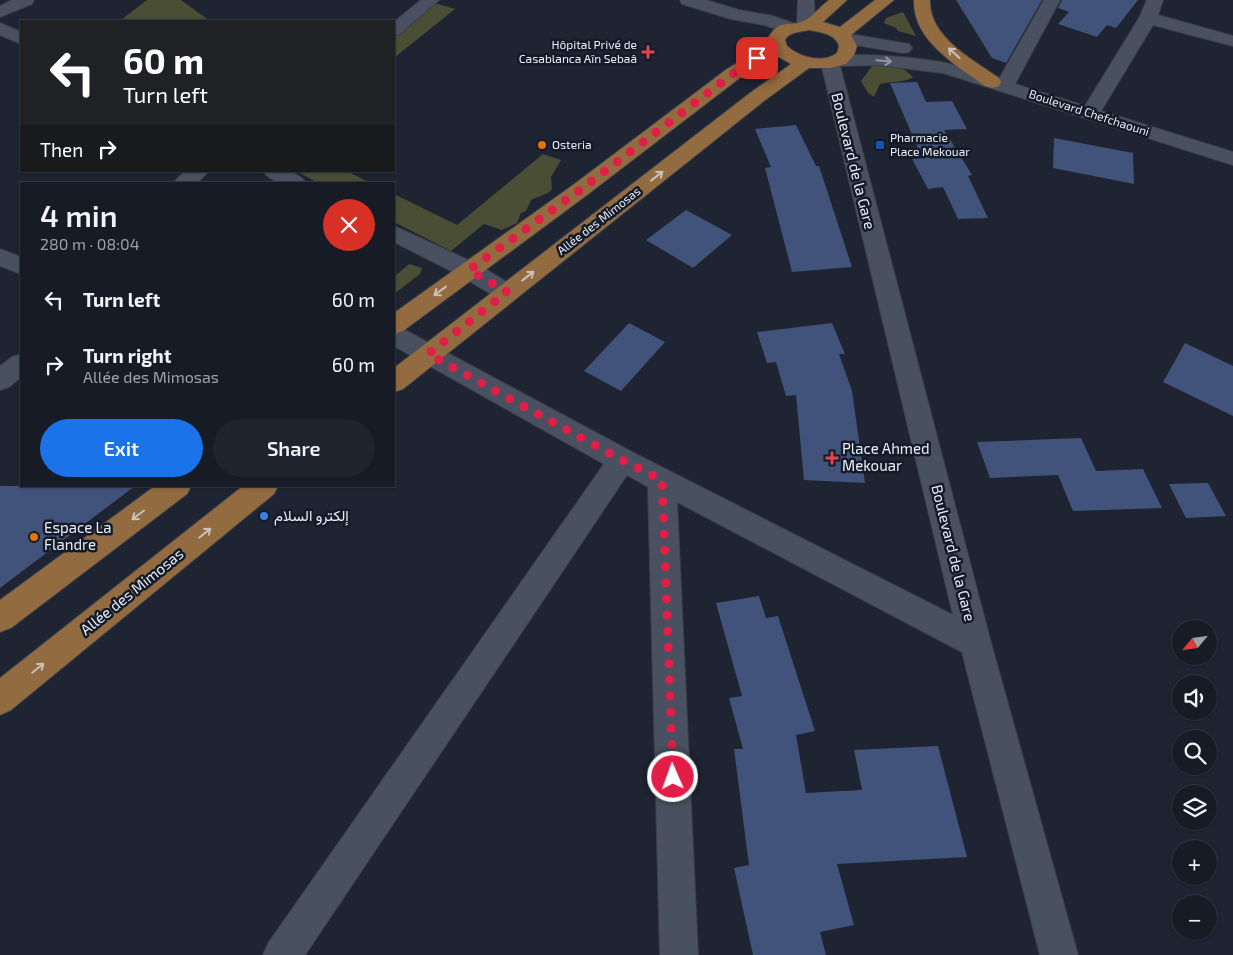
<!DOCTYPE html>
<meta charset="utf-8">
<style>
body{margin:0;font-family:"Exo 2",Vazirmatn,sans-serif;background:#1f242e;color:#f1f3f6;height:100vh;display:flex;flex-direction:column;font-size:19px;white-space:nowrap}
*{box-sizing:border-box;margin:0}
p{font-size:16px;color:#9ea1a7}
.icon{flex:none;width:28px;height:28px;fill:none;stroke:currentColor;stroke-width:2;stroke-linecap:round;stroke-linejoin:round}
.map{position:relative;flex:1;overflow:hidden}
.sheet{position:absolute;left:20px;top:182px;width:375px;height:305px;display:flex;flex-direction:column;background:#161b26;border-radius:0px;box-shadow:0 1px 4px #0004,0 0 0 1px #353943}
.sheet>*{flex:none}
.banner{position:absolute;left:20px;top:20px;width:375px;height:152px;border-radius:0px;box-shadow:0 1px 4px #0004,0 0 0 1px #353943;background:#202124;color:#fff;overflow:hidden}
.needle{width:32px;rotate:241deg}
.buttons{position:absolute;left:1172px;top:620px;display:grid;gap:10px}
.buttons a{display:grid;place-items:center;width:45px;height:45px;border-radius:50%;background:#161b26;box-shadow:0 1px 4px #0004,0 0 0 1px #353943;font-size:25px}
.pin{position:absolute;display:grid;place-items:center;width:42px;height:42px;color:#fff;margin:-21px;border-radius:10px;box-shadow:0 2px 8px #0006}
.me{position:absolute;width:55px;margin:-28px;rotate:358deg;stroke-linejoin:round;filter:drop-shadow(0 0 4px #0008)}
.turn{display:flex;align-items:center;gap:18px;height:105px;padding:0 20px;font-size:22px}
.turn .icon{width:65px;height:65px;stroke-width:2.5}
.turn b{display:block;font-size:35px;line-height:42px}
.then{display:flex;align-items:center;height:48px;padding:0 20px;background:#0003;gap:10px;font-size:19px}
.round{display:grid;place-items:center;flex:none;width:52px;height:52px;border-radius:26px;background:#1f242e}
.head{display:flex;align-items:center;justify-content:space-between;height:85px;padding:0 20px}
h1{font-size:30px;font-weight:600;line-height:38px}
.cta{display:flex;gap:10px;margin-top:auto;padding:10px 20px}
.cta a{flex:1;height:58px;border-radius:30px;background:#1a73e8;color:#fff;font-size:20px;font-weight:600;line-height:58px;text-align:center}
.cta a+a{background:#1f242e;color:#f1f3f6}
ul{padding:0;list-style:none}
li{display:flex;align-items:center;gap:15px;height:65px;padding:0 20px}
li div{flex:1}
li b{display:block;font-size:19px}
li em{font-style:normal}
.map>svg:first-child{display:block}
</style>
<div class="map">
<svg width="1233" height="955" viewBox="0 0 1233 955">
<rect width="100%" height="100%" fill="#1e2432"/>
<path fill="#4a4e35" d="M147,0h34l29,21 -89,-1z
M435,3l20,6 -61,49v-23z
M903,12l13,24 -18,-5 -2,-3 -12,-5 2,-5z
M882,64l23,6 8,7c-8,6 -22,4 -33,7l-6,13 -6,-4 -7,-12 12,-16z
M543,154l18,6 -10,17 1,12 -4,4 -17,7 -5,11 -5,2 -4,10 -15,7 -18,-6 -33,27 -57,-29v-28l63,31z
M296,171h51l25,13h-52z
M409,264l13,4 -2,6 -26,20v-17z"/>
<path fill="#41537a" d="M956,0h86l-36,63 -14,-5z
M1062,0h76l-22,28 -9,-3 -10,12 -39,-13 11,-12 -11,-4z
M917,82l9,20 26,-1 15,28 -23,1 28,45 -4,1 20,42 -30,1 -15,-32 -15,2 -16,-30 10,-1 -32,-75z
M796,125l20,41h3l33,101 -60,5 -27,-104 6,-1 -16,-38z
M1054,138l79,15 1,31 -81,-16z
M686,210l46,25 -39,33 -47,-28z
M629,323l36,19 -44,49 -37,-20z
M832,323l13,31h-6l13,37 13,92 -61,-3 -8,-85 -10,1 -10,-34 -9,1 -10,-31z
M1185,343l48,23v50l-70,-34z
M1081,438l15,33 47,-2 19,39 -89,3 -15,-36 -68,3 -13,-36z
M1208,483l18,33 -40,2 -17,-34z
M0,486h135l-135,102z
M759,596l7,22 12,-2 37,115 -19,4 10,58 56,-3 -8,-40 84,-4 29,111 -130,7 17,61 -34,7 6,23h-73l-19,-87 15,-3 -15,-116h9l-14,-51 13,-2 -26,-93z"/>
<g fill="none" stroke-linecap="round" stroke-linejoin="round">
<defs>
<path id="minor" d="M12,0h22l-2,4 -32,13v-11z
M421,0h18l-39,34 -6,1v-13z
M680,0h26l33,10 34,6 23,8 3,4 -3,4 -6,1 -26,-8 -33,-6 -49,-15z
M798,0h16l1,25 -3,4 -6,1 -6,-1 -3,-4z
M1044,0h16l-45,84 70,22 54,-88 8,-18h16l-5,15 75,21v10l-80,-21 -52,86 132,41v13l-290,-92 -65,-8 -38,1 151,577 87,312h-38l-78,-303 -285,-150 21,453h-38l-12,-468 -21,-12 -322,480h-42l6,-13 335,-478 -210,-118v-20l9,3 229,123 321,163 -132,-552c11,-16 105,-4 125,0 18,4 35,11 53,16z
M0,23l21,9v12l-21,-9z
M844,33l59,10 6,1 3,4 -3,4 -6,1 -65,-11 -3,-4 3,-4z
M185,171h24l-13,13h-24z
M263,171c15,0 35,-2 44,13 -15,0 -34,2 -44,-13z
M394,226l83,38 38,23 4,6 -4,6 -8,2 -8,-2 -38,-23 -67,-34z
M0,249l21,8v17l-21,-8z
M21,354v23l-12,10 -9,3v-24l12,-9z"/>
<path id="major" d="M829,0h18l-24,22 17,5 35,-27h19l-43,35 6,11 -3,9 -8,9 -16,4h-21l-45,33 -361,288 -9,3v-24l356,-275 41,-29 -16,-9 -34,22 -154,118 -184,136 -9,3v-21l179,-128 154,-116 41,-25 -1,-4c13,-23 19,-12 37,-19 8,-4 17,-15 25,-21zM809,30c11,2 27,4 30,16l-2,7c-14,11 -38,4 -50,-7l-2,-6c4,-8 15,-8 24,-10z
M914,0h16c-1,37 42,59 69,78l2,4 -2,4 -7,2 -7,-2c-28,-20 -73,-46 -71,-86z
M155,486h36l-4,8 -176,134 -11,4v-32z
M243,486h35l-4,8 -263,216 -11,5v-37z"/>
</defs>
<use href="#minor" stroke="#3a3e4a" stroke-width="2"/>
<use href="#major" stroke="#3a3e4a" stroke-width="2"/>
<use href="#minor" fill="#495160" fill-rule="evenodd"/>
<use href="#major" fill="#936b40" fill-rule="evenodd"/>
</g>
<defs><path id="oneway-shaft" d="M-6 0H5M1.5-3L5.5 0L1.5 3" fill="none" stroke-width="1.6" stroke-linecap="round" stroke-linejoin="round" transform="scale(1.25)"/></defs>
<g stroke="#cbc0b7">
<use href="#oneway-shaft" transform="translate(954 53) rotate(-138)"/>
<use href="#oneway-shaft" transform="translate(657 176) rotate(-38)"/>
<use href="#oneway-shaft" transform="translate(528 276) rotate(-38)"/>
<use href="#oneway-shaft" transform="translate(440 291) rotate(144)"/>
<use href="#oneway-shaft" transform="translate(138 515) rotate(143)"/>
<use href="#oneway-shaft" transform="translate(205 533) rotate(-39)"/>
<use href="#oneway-shaft" transform="translate(38 668) rotate(-39)"/>
</g>
<use stroke="#9197a4" href="#oneway-shaft" transform="translate(884 61) rotate(5)"/>
<g fill="none" stroke-linecap="round" stroke-linejoin="round">
<path stroke="#e11d48" stroke-width="9" stroke-dasharray="0 16.2" d="M673,777l-11,-297 -40,-20 -194,-106 79,-62 -38,-22 111,-80 154,-117 23,-15"/>
</g>
<g fill="#e0444e" stroke="#141b28" stroke-width="2">
<path d="M645.5 44.5h5v5h5v5h-5v5h-5v-5h-5v-5h5z"/>
<path d="M829.5 450.5h5v5h5v5h-5v5h-5v-5h-5v-5h5z"/>
</g>
<g fill="#e8710a" stroke="#141b28" stroke-width="2">
<circle cx="542" cy="145" r="5"/>
<circle cx="34" cy="537" r="5"/>
</g>
<rect fill="#1a4fb4" stroke="#141b28" stroke-width="2" x="875" y="140" width="10" height="10" rx="2.5"/>
<circle fill="#3f7fe0" stroke="#141b28" stroke-width="2" cx="264" cy="516" r="5"/>
<g text-anchor="middle" stroke-width="5" stroke-linejoin="round" paint-order="stroke">
<g font-size="12" fill="#e9edf7" stroke="#141b28" text-anchor="start">
<text x="637" y="49" text-anchor="end">Hôpital Privé de<tspan x="637" dy="14">Casablanca Aîn Sebaâ</tspan></text>
<text x="890" y="142">Pharmacie<tspan x="890" dy="14">Place Mekouar</tspan></text>
<text x="552" y="149">Osteria</text>
</g>
<g font-size="12" fill="#e9edf7" stroke="#141b28">
<text transform="translate(1089 113) rotate(18)" y="4">Boulevard Chefchaouni</text>
<text transform="translate(599 221) rotate(-38)" y="4">Allée des Mimosas</text>
</g>
<g font-size="15" fill="#e9edf7" stroke="#141b28">
<text transform="translate(853 161) rotate(76)" y="5">Boulevard de la Gare</text>
<text transform="translate(953 553) rotate(76)" y="5">Boulevard de la Gare</text>
<text transform="translate(132 592) rotate(-39)" y="5">Allée des Mimosas</text>
</g>
<g font-size="15" fill="#e9edf7" stroke="#141b28" text-anchor="start">
<text x="842" y="454">Place Ahmed<tspan x="842" dy="17">Mekouar</tspan></text>
<text x="274" y="521">إلكترو السلام</text>
<text x="44" y="533">Espace La<tspan x="44" dy="17">Flandre</tspan></text>
</g>
</g>
</svg>
<div class="buttons">
<a><svg class="needle" viewBox="-14 -14 28 28"><path d="M0-13l5 13h-10z" fill="#e53935"/><path d="M0 13l5-13h-10z" fill="#9ea1a7"/></svg></a>
<a><svg class="icon" aria-label="sound" viewBox="0 0 24 24"><path d="M4 9h4l5-4v14l-5-4H4zM17 9q2 3 0 6"/></svg></a>
<a><svg class="icon" aria-label="search" viewBox="0 0 24 24"><circle cx="10" cy="10" r="6"/><path d="M15 15l6 6"/></svg></a>
<a><svg class="icon" aria-label="layers" viewBox="0 0 24 24"><path d="M12 4l9 5-9 5-9-5zM3 14l9 5 9-5"/></svg></a>
<a>+</a>
<a>−</a>
</div>
<div class="pin" style="left:757px;top:58px;background:#d93025"><svg class="icon" aria-label="arrive" viewBox="0 0 24 24"><path d="M6 21V4h12l-3 4 3 4H6"/></svg></div>
<svg class="me" style="left:673px;top:777px" viewBox="-20 -20 40 40"><circle r="17" fill="#e11d48" stroke="#fff" stroke-width="3"/><path d="M0-11L8 9 0 5-8 9z" fill="#fff"/></svg>
<div class="banner">
<div class="turn"><svg class="icon" aria-label="left" viewBox="0 0 24 24"><path d="M17 20v-9H6M10 6l-5 5 5 5"/></svg><div><b>60 m</b>Turn left</div></div>
<div class="then">Then<svg class="icon" aria-label="right" viewBox="0 0 24 24"><path d="M7 20v-9h11M14 6l5 5-5 5"/></svg></div>
</div>
<section class="sheet">
<div class="head"><div><h1>4 min</h1><p>280 m · 08:04</p></div><a class="round" style="background:#d93025;color:#fff"><svg class="icon" aria-label="close" viewBox="0 0 24 24"><path d="M6 6l12 12M18 6L6 18"/></svg></a></div>
<ul>
<li><svg class="icon" aria-label="left" viewBox="0 0 24 24"><path d="M17 20v-9H6M10 6l-5 5 5 5"/></svg><div><b>Turn left</b></div><em>60 m</em></li>
<li><svg class="icon" aria-label="right" viewBox="0 0 24 24"><path d="M7 20v-9h11M14 6l5 5-5 5"/></svg><div><b>Turn right</b><p>Allée des Mimosas</p></div><em>60 m</em></li>
</ul>
<div class="cta"><a>Exit</a><a>Share</a></div>
</section>
</div>
